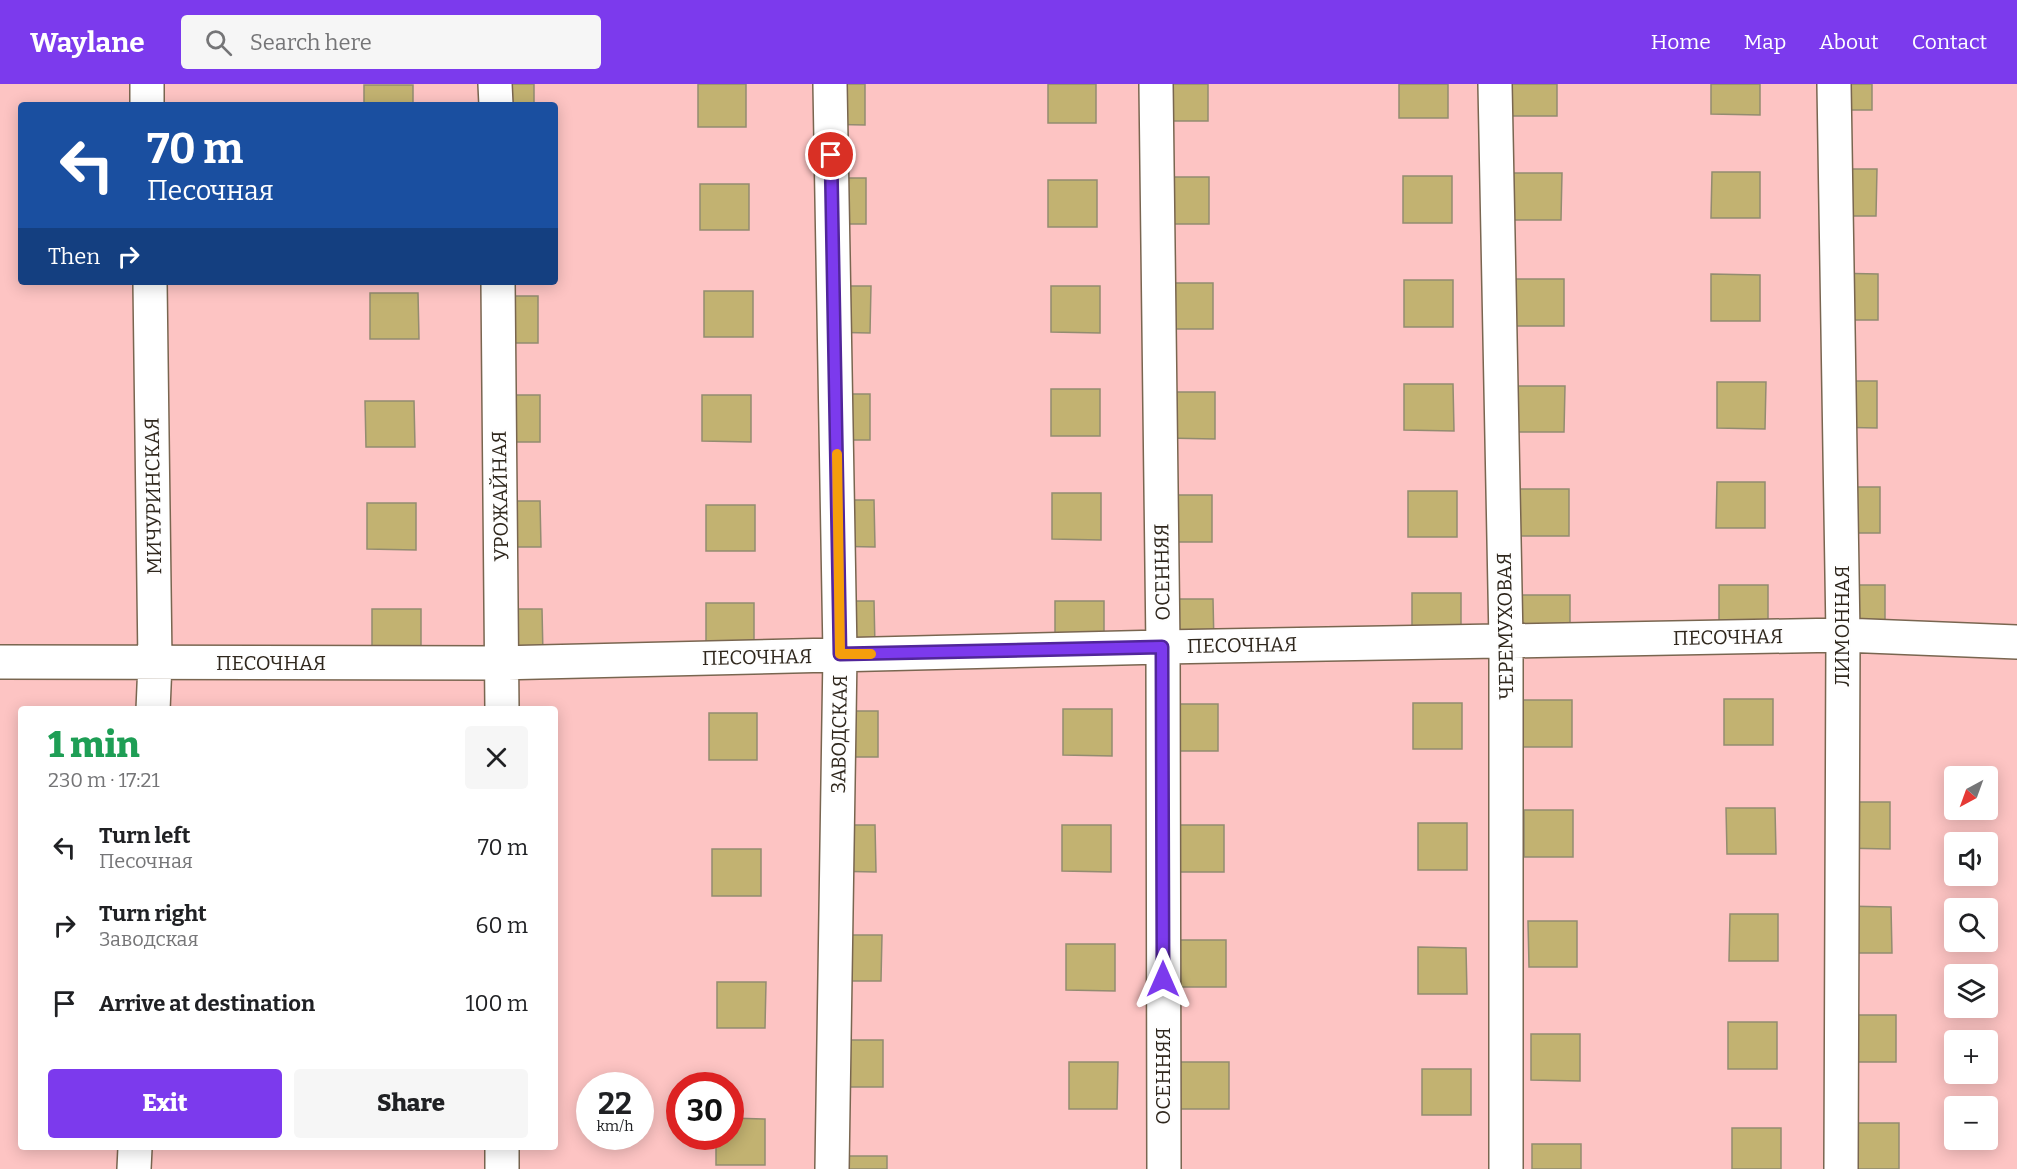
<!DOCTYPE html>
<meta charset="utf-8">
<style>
body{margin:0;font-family:Bitter,serif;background:#f6f6f6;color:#202124;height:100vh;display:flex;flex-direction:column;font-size:22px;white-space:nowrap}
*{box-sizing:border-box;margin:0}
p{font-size:20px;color:#757577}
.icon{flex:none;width:33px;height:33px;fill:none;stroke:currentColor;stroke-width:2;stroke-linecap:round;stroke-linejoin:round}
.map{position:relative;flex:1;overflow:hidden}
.side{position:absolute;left:18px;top:622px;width:540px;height:444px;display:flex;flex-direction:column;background:#fff;border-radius:6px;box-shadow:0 3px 15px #0003}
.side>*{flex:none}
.hud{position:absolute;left:18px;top:18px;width:540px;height:183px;border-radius:6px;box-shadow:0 3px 15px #0003;background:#1a4fa0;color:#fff;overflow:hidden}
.needle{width:39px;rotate:221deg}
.buttons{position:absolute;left:1944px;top:682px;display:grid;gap:12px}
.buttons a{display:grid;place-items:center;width:54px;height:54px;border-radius:6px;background:#fff;box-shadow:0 3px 15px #0003;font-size:30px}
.speed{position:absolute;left:576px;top:988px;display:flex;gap:12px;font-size:30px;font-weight:700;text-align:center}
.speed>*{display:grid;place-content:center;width:78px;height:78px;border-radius:50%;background:#fff;box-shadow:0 3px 15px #0003;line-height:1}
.speed small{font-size:15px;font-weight:400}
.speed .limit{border:9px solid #d22;background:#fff;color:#111}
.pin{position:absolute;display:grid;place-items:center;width:51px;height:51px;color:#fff;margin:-26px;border:3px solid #fff;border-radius:50%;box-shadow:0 2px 6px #0007}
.me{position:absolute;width:66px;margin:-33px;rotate:0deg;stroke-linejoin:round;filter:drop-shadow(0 0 4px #0008)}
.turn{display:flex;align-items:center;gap:21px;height:126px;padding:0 30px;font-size:27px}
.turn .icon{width:78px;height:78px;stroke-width:2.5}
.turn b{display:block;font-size:42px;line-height:51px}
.then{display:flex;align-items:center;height:57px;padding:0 30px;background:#0003;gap:12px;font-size:22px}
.round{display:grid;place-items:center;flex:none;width:63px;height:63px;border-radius:6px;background:#f6f6f6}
.head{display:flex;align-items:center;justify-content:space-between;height:102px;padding:0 30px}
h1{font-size:36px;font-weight:800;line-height:45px;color:#1e9e55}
.cta{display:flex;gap:12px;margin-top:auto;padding:12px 30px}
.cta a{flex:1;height:69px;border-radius:6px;background:#7c3aed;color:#fff;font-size:24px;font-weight:800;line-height:69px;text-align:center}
.cta a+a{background:#f6f6f6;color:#202124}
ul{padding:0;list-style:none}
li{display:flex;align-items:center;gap:18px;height:78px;padding:0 30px}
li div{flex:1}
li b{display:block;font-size:22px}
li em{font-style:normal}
header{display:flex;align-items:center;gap:36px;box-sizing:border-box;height:84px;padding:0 30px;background:#7c3aed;color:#fff}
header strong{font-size:28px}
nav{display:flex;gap:33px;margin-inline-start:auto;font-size:21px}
.search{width:420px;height:54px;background:#f6f6f6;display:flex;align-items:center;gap:15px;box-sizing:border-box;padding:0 21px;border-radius:6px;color:#757577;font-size:22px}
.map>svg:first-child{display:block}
</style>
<header>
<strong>Waylane</strong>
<div class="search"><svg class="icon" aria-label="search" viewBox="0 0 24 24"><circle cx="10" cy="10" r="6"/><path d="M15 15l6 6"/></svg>Search here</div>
<nav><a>Home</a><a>Map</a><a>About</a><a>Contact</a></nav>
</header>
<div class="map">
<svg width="2017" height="1085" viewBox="0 0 2017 1085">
<rect width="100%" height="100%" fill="#fcefe0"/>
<path fill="#fdc4c3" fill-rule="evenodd" d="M0,0h2017v1085h-2017zM21,21h534v177h-534zM21,626h534v438h-534zM1954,693h34v33h-34zM1954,759h34v33h-34zM1954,825h34v33h-34zM1954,891h34v33h-34zM1954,957h34v33h-34zM590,1002h50v51h-50zM680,1002h50v51h-50zM1954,1023h34v33h-34z"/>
<path fill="#c2b271" stroke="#938c70" stroke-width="1.5" d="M485,0h49v21h-49z
M698,0h48v43h-48z
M816,0h49v41l-49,-1z
M1048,0h48v39h-48z
M1159,0h49v37h-49z
M1399,0h49v34h-49z
M1509,0h48v32h-48z
M1711,0h49v31l-49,-1z
M1823,0h49v26h-49z
M364,1h49v20h-49z
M1828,85h49l-1,47h-48z
M1712,88h48v46h-49z
M1513,89h49l-1,47h-48z
M1403,92h49v47h-49z
M1160,93h49v47h-49z
M817,94h49v46h-49z
M1048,96h49v47h-49z
M700,100h49v46h-49z
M1830,189l48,1v46h-48z
M1711,190l49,1v46h-49z
M1515,195h49v47h-49z
M1404,196h49v47h-49z
M1164,199h49v46h-49z
M822,202h49l-1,47 -48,-1z
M1051,202h49v47l-49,-1z
M704,207h49v46h-49z
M370,209h48l1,46h-49z
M489,212h49v47h-49z
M1828,297h49v47l-49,-1z
M1717,298h49l-1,47 -48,-1z
M1404,300h49l1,47 -50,-1z
M1516,302h49l-1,46h-49z
M1051,305h49v47h-49z
M1166,308h49v47l-49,-1z
M821,310h49v46h-49z
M492,311h48v47h-48z
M702,311h49v47l-49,-1z
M365,317h49l1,46h-49z
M1717,398h48v46h-49z
M1831,403h49v46h-49z
M1520,405h49v47h-49z
M1408,407h49v46h-49z
M1052,409h49v47l-49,-1z
M1164,411h48v47h-49z
M826,416h48l1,47 -49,-1z
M492,417h48l1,46h-49z
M367,419h49v47l-49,-1z
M706,421h49v46h-49z
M1719,501h49v47h-49z
M1836,501h49v47h-49z
M1412,509h49v47l-49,-1z
M1521,511h49v46h-49z
M1164,515h49l1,47h-49z
M826,517h48l1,46h-49z
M1055,517h49v47h-49z
M706,519h48v46h-48z
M372,525h49v46h-49z
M494,525h48l1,46h-49z
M1724,615h49v46h-49z
M1523,616h49v47h-49z
M1413,619h49v46h-49z
M1169,620h49v47h-49z
M1063,625h49v47l-49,-1z
M829,627h49v46h-49z
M709,629h48v47h-48z
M1841,718h49v47l-49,-1z
M1726,724h49l1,46h-49z
M1524,726h49v47h-49z
M1418,739h49v47h-49z
M827,741h48l1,47 -49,-1z
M1062,741h49v47l-49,-1z
M1176,741h48v47h-48z
M712,765h49v47h-49z
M1843,822l48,1 1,46h-49z
M1730,830h48v47h-49z
M1528,837h49v46h-48z
M833,851h49l-1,46h-49z
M1177,856h49v47h-49z
M1066,860h49v47l-49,-1z
M1418,863l48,1 1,46h-49z
M717,898h49l-1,46h-48z
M1847,931h49v47h-49z
M1728,938h49v47h-49z
M1531,950h49v47l-49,-1z
M834,956h49v47h-49z
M1069,978h49l-1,47h-48z
M1180,978h49v47h-49z
M1422,985h49v46h-49z
M730,1034l35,1v46h-49v-28h14z
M1850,1039h49v46h-48z
M1732,1044h49v41h-49z
M1532,1060h49v25h-49z
M838,1072h49v13h-49z"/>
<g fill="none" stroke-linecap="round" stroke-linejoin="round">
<defs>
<path id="minor" d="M147,0v21
M495,0l1,21
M830,0l10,570 -8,515
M1156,0l7,563 1,522
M1495,0l11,557v528
M1834,0l9,551 -2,534
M150,198l5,381 -2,47
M498,198l4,428
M0,578l502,1 661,-16 680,-12 174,7
M134,1085l1,-21
M502,1085v-21"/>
</defs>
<use href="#minor" stroke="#796650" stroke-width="36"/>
<use href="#minor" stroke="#fff" stroke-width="33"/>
</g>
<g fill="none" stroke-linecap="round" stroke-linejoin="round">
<defs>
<path id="route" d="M831,71l9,499 322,-7 1,332"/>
</defs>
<use href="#route" stroke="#51269a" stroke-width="15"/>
<use href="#route" stroke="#7c3aed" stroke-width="10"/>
<path stroke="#f59e0b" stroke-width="10" d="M837,370l3,200h31"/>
</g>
<g text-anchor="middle" stroke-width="4.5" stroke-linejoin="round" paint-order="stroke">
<g font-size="20" fill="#2f271d" stroke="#fefefe">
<text transform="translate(153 412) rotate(-91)" y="7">МИЧУРИНСКАЯ</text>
<text transform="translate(500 412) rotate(-91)" y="7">УРОЖАЙНАЯ</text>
<text transform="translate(1162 488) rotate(-91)" y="7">ОСЕННЯЯ</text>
<text transform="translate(1505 542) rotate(-91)" y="7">ЧЕРЕМУХОВАЯ</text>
<text transform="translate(1842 542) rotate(-90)" y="7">ЛИМОННАЯ</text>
<text transform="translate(1728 553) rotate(-1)" y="7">ПЕСОЧНАЯ</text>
<text transform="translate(1242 561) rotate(-1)" y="7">ПЕСОЧНАЯ</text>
<text transform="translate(757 573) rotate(-1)" y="7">ПЕСОЧНАЯ</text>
<text x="271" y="586">ПЕСОЧНАЯ</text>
<text transform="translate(839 650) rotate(-89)" y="7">ЗАВОДСКАЯ</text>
<text transform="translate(1163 992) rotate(-90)" y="7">ОСЕННЯЯ</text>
</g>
</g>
</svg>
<div class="buttons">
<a><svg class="needle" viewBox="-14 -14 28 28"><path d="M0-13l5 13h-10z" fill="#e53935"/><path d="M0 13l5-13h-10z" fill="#757577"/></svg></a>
<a><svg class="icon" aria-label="sound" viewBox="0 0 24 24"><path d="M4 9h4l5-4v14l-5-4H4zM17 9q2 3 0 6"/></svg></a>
<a><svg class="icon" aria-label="search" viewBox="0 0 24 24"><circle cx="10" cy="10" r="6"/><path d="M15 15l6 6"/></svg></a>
<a><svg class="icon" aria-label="layers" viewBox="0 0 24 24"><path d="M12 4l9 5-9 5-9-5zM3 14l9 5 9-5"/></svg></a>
<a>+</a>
<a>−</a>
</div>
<div class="speed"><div>22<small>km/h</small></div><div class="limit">30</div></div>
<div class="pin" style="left:831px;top:71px;background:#d93025"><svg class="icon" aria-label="arrive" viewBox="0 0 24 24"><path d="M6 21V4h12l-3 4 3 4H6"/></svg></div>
<svg class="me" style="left:1163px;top:895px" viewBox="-20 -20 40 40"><path d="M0-17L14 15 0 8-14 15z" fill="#7c3aed" stroke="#fff" stroke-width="4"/></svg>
<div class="hud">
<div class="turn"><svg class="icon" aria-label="left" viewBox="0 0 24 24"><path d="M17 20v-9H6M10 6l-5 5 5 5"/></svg><div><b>70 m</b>Песочная</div></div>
<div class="then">Then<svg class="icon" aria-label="right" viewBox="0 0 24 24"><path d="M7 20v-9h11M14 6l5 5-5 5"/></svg></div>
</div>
<section class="side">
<div class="head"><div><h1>1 min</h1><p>230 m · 17:21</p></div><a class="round"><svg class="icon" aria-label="close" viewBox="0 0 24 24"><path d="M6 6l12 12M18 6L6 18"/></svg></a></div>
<ul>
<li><svg class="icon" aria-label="left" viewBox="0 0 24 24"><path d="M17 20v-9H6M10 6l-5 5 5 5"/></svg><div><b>Turn left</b><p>Песочная</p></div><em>70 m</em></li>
<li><svg class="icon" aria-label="right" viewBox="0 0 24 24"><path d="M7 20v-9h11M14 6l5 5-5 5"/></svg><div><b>Turn right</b><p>Заводская</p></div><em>60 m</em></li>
<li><svg class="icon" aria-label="arrive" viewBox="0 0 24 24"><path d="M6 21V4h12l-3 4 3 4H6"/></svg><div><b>Arrive at destination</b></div><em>100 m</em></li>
</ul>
<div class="cta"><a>Exit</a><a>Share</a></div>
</section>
</div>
